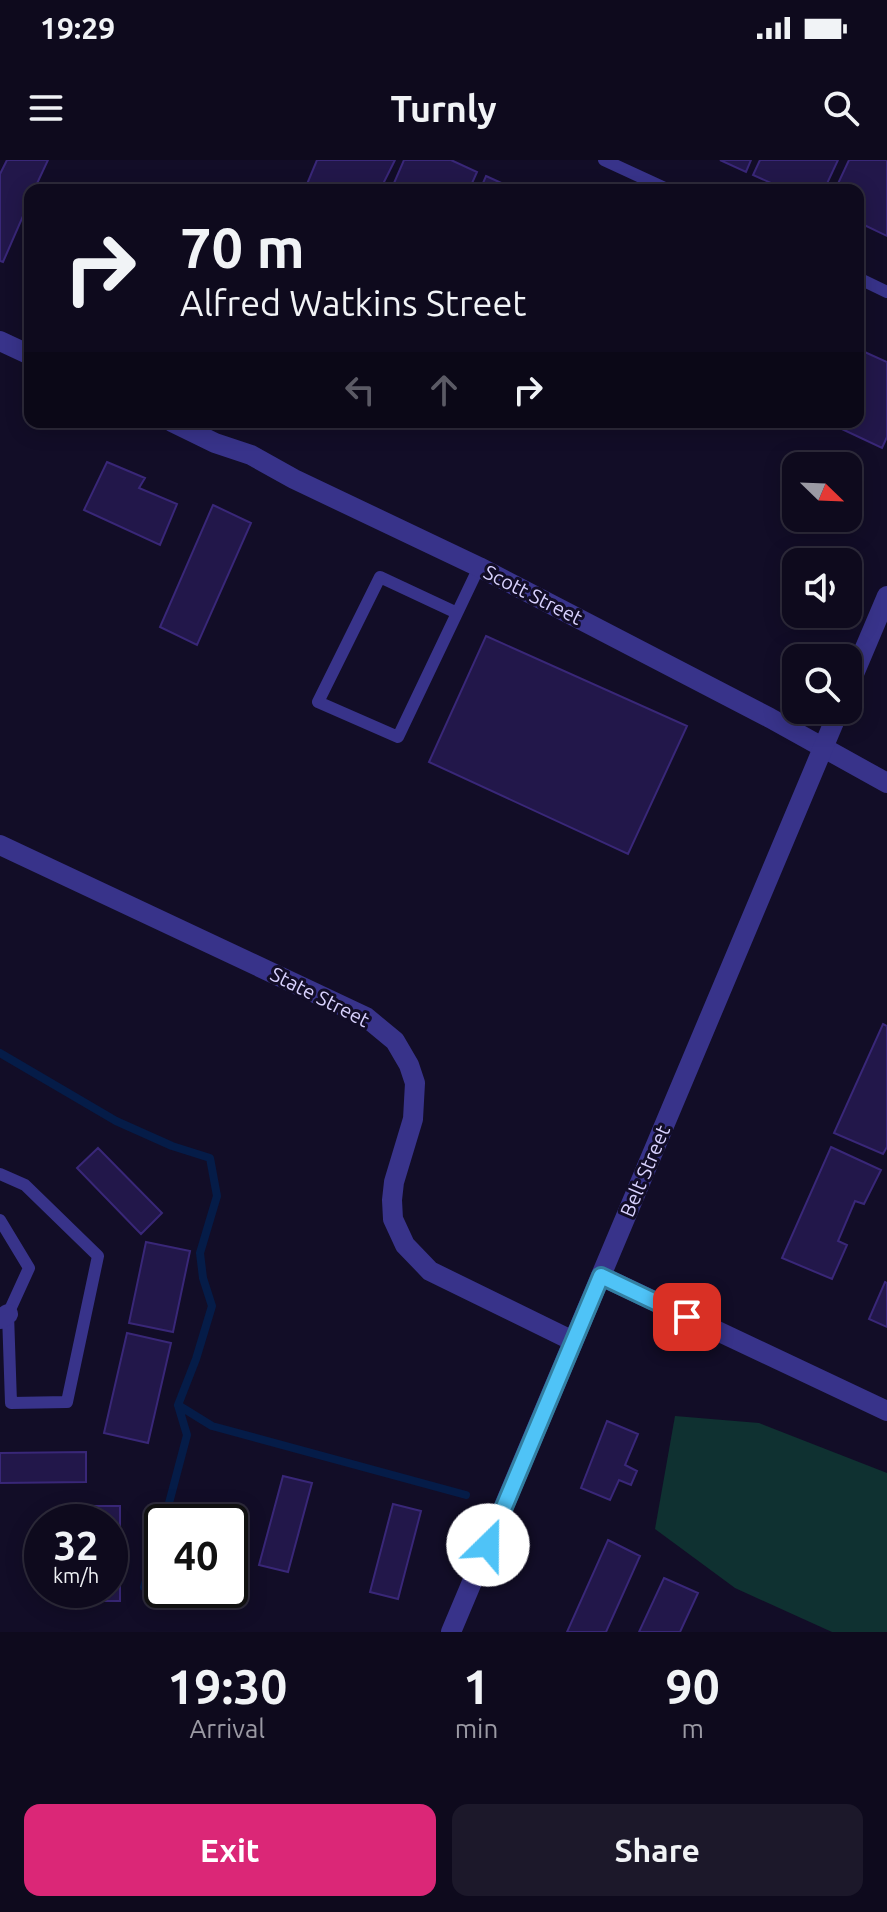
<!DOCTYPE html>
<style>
body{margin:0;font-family:Ubuntu,sans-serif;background:#1c182a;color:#f1f3f6;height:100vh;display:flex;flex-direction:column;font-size:30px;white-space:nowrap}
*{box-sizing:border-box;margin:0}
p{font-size:26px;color:#9b9aa4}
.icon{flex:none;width:44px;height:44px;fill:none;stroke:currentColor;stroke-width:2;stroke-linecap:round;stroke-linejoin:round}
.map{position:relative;height:1472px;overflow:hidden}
.details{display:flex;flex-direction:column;background:#0e0a1d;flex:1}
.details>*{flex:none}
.hud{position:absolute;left:24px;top:24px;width:840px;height:244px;border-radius:16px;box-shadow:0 4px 20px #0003,0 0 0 2px #2e2b3b;background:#0e0a1d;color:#f1f3f6;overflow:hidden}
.needle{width:52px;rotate:113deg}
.fabs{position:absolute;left:782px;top:292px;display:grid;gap:16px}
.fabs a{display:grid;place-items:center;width:80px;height:80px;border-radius:16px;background:#0e0a1d;box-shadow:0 4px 20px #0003,0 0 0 2px #2e2b3b;font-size:40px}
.speed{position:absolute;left:24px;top:1344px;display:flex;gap:16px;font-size:40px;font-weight:700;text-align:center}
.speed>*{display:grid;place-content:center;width:104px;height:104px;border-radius:50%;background:#0e0a1d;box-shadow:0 4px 20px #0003,0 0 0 2px #2e2b3b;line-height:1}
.speed small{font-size:20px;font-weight:400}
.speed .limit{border:4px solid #111;border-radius:12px;background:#fff;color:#111}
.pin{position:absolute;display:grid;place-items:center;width:68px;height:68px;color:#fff;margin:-34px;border-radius:16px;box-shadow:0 4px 12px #0006}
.me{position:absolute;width:88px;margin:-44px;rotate:23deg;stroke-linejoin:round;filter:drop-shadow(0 0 6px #0008)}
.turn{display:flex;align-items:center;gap:28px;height:168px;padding:0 24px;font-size:36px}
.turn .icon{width:104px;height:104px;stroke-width:2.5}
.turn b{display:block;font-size:56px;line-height:68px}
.lanes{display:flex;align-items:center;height:76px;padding:0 24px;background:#0003;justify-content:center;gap:40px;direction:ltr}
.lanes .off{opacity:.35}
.eta{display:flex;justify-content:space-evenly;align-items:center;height:136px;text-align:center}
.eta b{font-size:48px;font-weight:600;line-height:56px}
.primary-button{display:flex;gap:16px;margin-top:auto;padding:16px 24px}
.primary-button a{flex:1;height:92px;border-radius:16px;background:#db2777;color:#fff;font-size:32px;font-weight:600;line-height:92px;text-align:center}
.primary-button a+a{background:#1c182a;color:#f1f3f6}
.status{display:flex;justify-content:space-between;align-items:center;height:56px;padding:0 40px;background:#0e0a1d;direction:ltr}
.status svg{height:22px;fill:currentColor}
header{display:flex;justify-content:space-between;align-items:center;height:104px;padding:0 24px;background:#0e0a1d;font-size:36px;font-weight:600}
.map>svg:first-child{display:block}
</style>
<div class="status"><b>19:29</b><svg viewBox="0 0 49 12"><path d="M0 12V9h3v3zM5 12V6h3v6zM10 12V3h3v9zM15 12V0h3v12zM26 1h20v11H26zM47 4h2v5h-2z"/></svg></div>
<header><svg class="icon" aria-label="menu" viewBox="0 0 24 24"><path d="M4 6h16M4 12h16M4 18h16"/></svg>Turnly<svg class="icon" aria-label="search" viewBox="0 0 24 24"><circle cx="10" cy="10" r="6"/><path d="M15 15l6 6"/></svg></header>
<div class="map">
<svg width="887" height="1472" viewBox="0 0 887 1472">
<rect width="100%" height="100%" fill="#120d27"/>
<path fill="#0f3131" d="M675,1256l84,7 128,50v159h-55l-97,-44 -80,-59z"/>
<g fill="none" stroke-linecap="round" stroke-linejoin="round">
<path stroke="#051c48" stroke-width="8" d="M0,893l116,68 56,25 38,12 7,38 -17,57 3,25 9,28 -16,53 -18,46 9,30 -23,87
M178,1245l34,21 254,69
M144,1427l18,-60"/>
</g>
<path fill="#22174a" stroke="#392778" stroke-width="2" d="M7,0h41l-14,30h-4v10l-27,62 -3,-1v-87z
M317,0h78l-15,30h-60l-13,-6z
M404,0h47l26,12 -8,18h-78z
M720,0h31l-5,12z
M760,0h78l-14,30h-37l-34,-15z
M849,0h38v76l-29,-14v-32h-23z
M486,16l31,14h-37z
M858,189l29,13v75l-5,11 -55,-26h31z
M107,302l38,16 -6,10 38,16 -17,41 -76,-35z
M213,345l38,18 -54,122 -37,-18z
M486,476l201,90 -59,128 -199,-92z
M883,864l4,2v121l-4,7 -49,-21z
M831,987l50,23 -17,34 -9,-3 -17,40 9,4 -15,34 -50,-21z
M98,988l64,65 -21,21 -64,-66z
M146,1082l44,9 -17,81 -44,-9z
M885,1122l2,1v44l-18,-8z
M127,1173l44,10 -23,100 -44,-10z
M607,1261l31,13 -13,31 12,6 -6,14 -12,-5 -9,20 -29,-12z
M86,1292v30l-86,1v-30z
M283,1316l29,7 -24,89 -29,-7z
M393,1344l28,7 -23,88 -28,-7z
M90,1346h30v95h-30v-11h20v-68h-20z
M213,1349l28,7 -11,48v-42h-20z
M608,1380l32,16 -34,76h-39z
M664,1418l34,15 -18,39h-41z
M194,1430h30l-4,15 -28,-7z"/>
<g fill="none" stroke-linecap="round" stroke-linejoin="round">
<path stroke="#38338a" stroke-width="12" d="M604,0l65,30
M858,118l29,14
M457,453l-77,-36 -62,125 80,35 81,-170
M0,1014l25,11 73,71 -31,146 -56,1 -3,-89 21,-46 -29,-48"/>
<path stroke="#38338a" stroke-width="20" d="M0,181l30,14
M172,262l43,21 36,12 43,24 185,88 291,151 117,65
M0,685l366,172 29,24 14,24 6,18 -2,36 -19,63 -2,18 1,19 12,26 25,26 143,70
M601,1116l286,135
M0,1159l8,-5"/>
<path stroke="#38338a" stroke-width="20" d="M848,528l39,-92
M451,1472l388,-922"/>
</g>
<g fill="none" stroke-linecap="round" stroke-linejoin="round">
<defs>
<path id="route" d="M488,1385l113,-269 86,41"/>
</defs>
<use href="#route" stroke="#337fa1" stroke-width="20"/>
<use href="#route" stroke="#4fc3f7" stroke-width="14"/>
</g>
<g text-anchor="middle" stroke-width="6" stroke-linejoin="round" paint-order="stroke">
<g font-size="20" fill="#d9d2ff" stroke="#120d27">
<text transform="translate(533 435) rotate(27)" y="7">Scott Street</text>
<text transform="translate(320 837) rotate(27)" y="7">State Street</text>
<text transform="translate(645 1011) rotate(-67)" y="7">Belt Street</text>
</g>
</g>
</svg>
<div class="fabs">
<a><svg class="needle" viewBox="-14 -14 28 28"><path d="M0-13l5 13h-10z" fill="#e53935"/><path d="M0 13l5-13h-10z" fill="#9b9aa4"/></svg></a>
<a><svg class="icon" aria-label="sound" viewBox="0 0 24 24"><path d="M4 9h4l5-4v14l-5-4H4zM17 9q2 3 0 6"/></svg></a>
<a><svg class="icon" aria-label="search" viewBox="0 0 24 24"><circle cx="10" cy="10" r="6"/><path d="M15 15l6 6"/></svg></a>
</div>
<div class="speed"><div>32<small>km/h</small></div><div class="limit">40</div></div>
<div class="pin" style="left:687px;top:1157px;background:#d93025"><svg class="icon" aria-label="arrive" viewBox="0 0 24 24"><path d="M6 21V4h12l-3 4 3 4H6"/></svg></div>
<svg class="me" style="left:488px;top:1385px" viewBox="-20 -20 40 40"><circle r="19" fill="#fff"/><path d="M0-13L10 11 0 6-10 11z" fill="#4fc3f7"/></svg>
<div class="hud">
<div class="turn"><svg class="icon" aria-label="right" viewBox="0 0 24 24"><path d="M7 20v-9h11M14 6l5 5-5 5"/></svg><div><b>70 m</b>Alfred Watkins Street</div></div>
<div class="lanes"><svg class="icon off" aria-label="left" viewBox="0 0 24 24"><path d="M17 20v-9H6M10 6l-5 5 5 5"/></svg><svg class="icon off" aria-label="ahead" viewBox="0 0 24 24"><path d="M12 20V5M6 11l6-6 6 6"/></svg><svg class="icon" aria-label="right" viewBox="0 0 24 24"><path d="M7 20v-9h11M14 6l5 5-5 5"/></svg></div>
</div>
</div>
<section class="details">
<div class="eta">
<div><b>19:30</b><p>Arrival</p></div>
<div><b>1</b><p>min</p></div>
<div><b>90</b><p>m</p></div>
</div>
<div class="primary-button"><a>Exit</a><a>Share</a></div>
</section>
